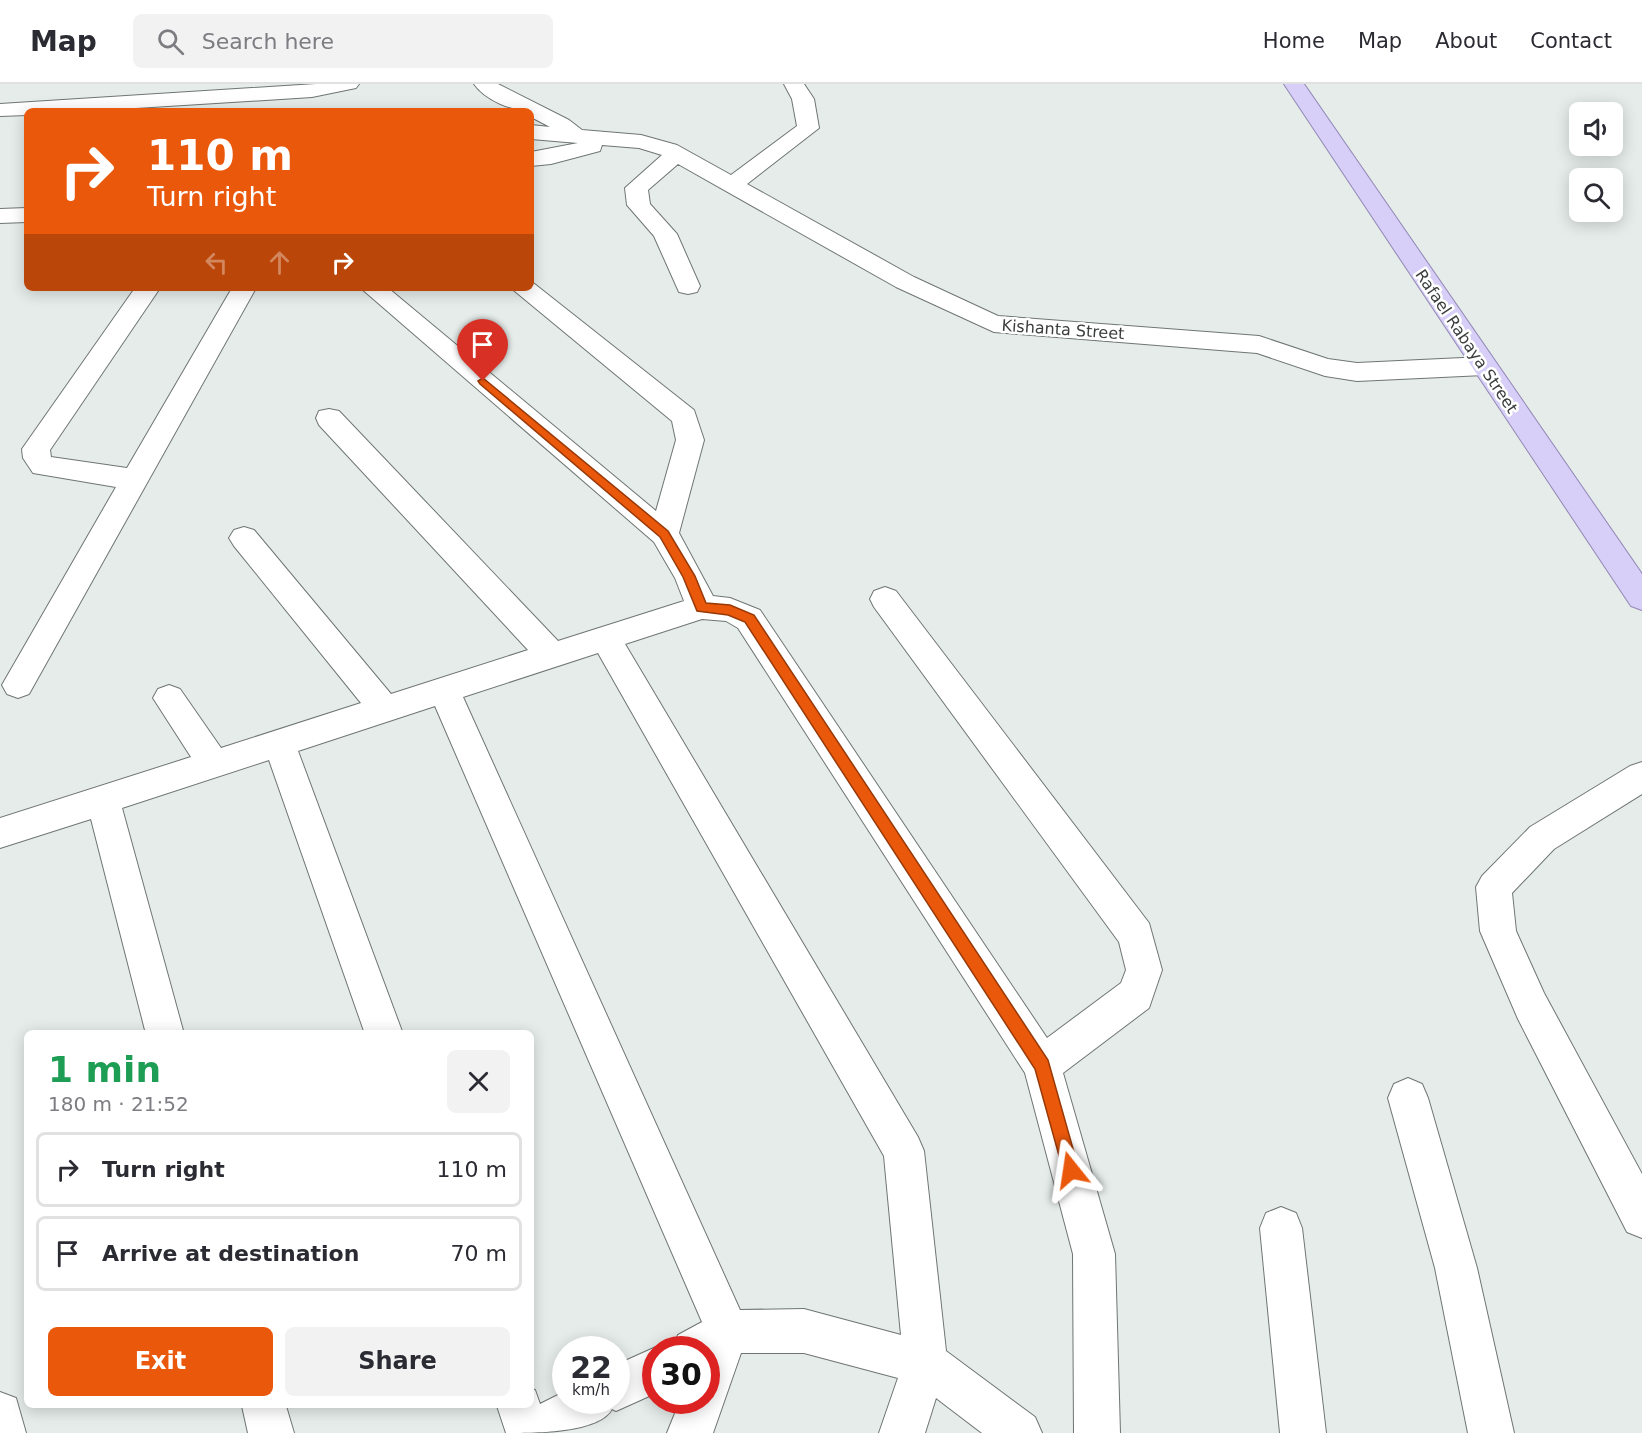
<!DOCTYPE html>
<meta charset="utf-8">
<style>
body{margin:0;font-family:"DejaVu Sans",sans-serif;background:#f2f2f3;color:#2b2b33;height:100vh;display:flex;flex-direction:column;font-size:22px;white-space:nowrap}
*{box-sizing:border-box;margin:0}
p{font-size:20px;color:#7c7c81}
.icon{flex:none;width:33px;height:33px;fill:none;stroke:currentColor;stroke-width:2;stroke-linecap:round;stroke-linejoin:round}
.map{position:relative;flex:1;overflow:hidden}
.side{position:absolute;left:24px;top:946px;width:510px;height:378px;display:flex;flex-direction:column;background:#fff;border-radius:9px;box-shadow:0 3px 15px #0003}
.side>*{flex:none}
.top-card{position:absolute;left:24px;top:24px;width:510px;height:183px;border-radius:9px;box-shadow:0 3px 15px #0003;background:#ea580c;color:#fff;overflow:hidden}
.tools{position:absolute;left:1569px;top:18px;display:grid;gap:12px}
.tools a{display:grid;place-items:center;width:54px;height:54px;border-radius:9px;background:#fff;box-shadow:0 3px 15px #0003;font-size:30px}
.speed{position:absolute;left:552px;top:1252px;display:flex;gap:12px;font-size:30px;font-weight:700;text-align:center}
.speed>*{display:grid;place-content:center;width:78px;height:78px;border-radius:50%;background:#fff;box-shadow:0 3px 15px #0003;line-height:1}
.speed small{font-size:15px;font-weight:400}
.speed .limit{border:9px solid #d22;background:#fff;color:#111}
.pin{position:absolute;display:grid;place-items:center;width:51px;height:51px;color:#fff;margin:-62px -26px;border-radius:50% 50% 50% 0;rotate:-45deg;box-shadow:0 0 6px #0007}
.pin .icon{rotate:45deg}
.me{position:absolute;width:66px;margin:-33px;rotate:345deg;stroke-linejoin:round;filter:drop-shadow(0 0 4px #0008)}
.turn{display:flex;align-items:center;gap:21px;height:126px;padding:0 24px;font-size:27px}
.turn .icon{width:78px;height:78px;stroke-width:2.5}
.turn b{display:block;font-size:42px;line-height:51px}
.lanes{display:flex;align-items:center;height:57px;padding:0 24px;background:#0003;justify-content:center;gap:30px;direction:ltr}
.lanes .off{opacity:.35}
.round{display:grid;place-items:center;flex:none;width:63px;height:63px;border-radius:9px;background:#f2f2f3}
.head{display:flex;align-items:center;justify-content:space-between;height:102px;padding:0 24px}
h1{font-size:36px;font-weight:700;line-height:45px;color:#1e9e55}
.cta{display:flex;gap:12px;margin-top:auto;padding:12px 24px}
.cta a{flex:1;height:69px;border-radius:9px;background:#ea580c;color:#fff;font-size:24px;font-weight:700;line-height:69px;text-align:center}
.cta a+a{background:#f2f2f3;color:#2b2b33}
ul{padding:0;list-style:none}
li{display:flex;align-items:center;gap:18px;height:75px;margin:0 12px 9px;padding:0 12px;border:3px solid #e1e1e2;border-radius:9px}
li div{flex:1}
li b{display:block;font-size:22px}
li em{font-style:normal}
header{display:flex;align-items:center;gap:36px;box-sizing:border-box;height:84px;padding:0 30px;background:#fff;border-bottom:2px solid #e1e1e2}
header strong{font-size:28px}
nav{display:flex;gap:33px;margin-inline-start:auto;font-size:21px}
.search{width:420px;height:54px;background:#f2f2f3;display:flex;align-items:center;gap:15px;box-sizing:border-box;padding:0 21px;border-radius:9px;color:#7c7c81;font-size:22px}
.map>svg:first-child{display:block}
</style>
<header>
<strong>Map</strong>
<div class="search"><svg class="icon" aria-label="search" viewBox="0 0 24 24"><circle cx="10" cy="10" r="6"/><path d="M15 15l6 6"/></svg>Search here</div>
<nav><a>Home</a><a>Map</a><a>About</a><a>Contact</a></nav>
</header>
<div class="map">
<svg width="1642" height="1349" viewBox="0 0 1642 1349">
<rect width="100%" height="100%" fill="#e5ece9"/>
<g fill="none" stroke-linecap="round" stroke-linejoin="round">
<defs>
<path id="minor" d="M316,0h43l-3,4 -44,9 -224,14h-61v4l-27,1v-12z
M474,0h24l71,36 13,10 59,5 36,10 54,30 66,-49 -5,-27 -8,-15h20l10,15 5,29 -72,56 167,93 84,39 261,20 69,23 29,4 127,-6 9,3 4,6 -4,6 -9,3 -127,6 -32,-5 -68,-23 -263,-21 -98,-45 -218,-123 -30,26 2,14 27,30 23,52 -3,6 -9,2 -9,-2 -25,-56 -27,-31 -2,-17 37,-33 -23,-7 -37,-3 -2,6 -49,13 -20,2v-14l47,-9 -47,-4v-14l19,2 -19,-10v-6c-19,0 -46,-11 -57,-27z
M27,124v14l-27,1v-14z
M532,198l162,128 10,30 -25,93 34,63 17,2 30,12 287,428 74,-55 5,-13 -7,-28 -245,-335 -4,-8 4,-8 11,-4 11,4 253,332 13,47 -13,38 -86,65 52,181 5,179h-46l-1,-179 -48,-181 -287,-445 -12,-7 -24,-2 -77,25 293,493 6,14 22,200 89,66 7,16h-60l-46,-35 -11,35h-46l19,-55 -94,-25h-63l-28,80h-46l13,-32h26v-51h-35l7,-15 24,-13 -267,-616 -137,45 105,283h-38l-96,-274 -147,48 62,226h-38l-55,-215 -91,29v-30l191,-61 -38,-59 5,-9 11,-4 11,4 41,59 140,-45 -127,-157 -5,-8 5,-8 10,-3 10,3 137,164 137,-44 -209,-225 -3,-7 3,-7 10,-2 10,2 219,230 126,-40 -9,-23 -21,-36 -291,-252 25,-2 268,223 20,-71 -4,-19 -161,-133h20zM598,569l286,503 17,179 -97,-26 -64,1 -277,-613z
M135,204h25l-110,162 1,7 76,11 105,-180h24l-227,406 -11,4 -11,-4 -5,-9 114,-198 -83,-14 -10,-15 -1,-9z
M1642,678v32l-88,55 -42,44 4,38 28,62 98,181v64l-15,-6 -109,-213 -38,-88 -4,-44 6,-11 48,-49 100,-61z
M1408,994l14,6 6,14 49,170 37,165h-46l-33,-165 -47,-170 6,-14z
M1281,1123l15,6 6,15 24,205h-46l-20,-205 6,-15z
M656,1263l7,3h-7v43l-40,18 -4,-2c-13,24 -77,24 -106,24l-9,-27h34v-17l4,1 5,14 26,-13v10h50v-36z
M0,1308l16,6 10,35h-26z
M242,1322h44l8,27h-46z"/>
<path id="major" d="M1284,0h20l338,490v36l-11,-4z"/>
</defs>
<use href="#minor" stroke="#6f7672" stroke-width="2"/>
<use href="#major" stroke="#9087b4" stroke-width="2"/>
<use href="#minor" fill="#fff" fill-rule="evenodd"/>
<use href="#major" fill="#d8cff8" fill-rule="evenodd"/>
</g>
<path fill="#ea580c" stroke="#983908" stroke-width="1.5" d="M483,294l185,153 27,45 11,27 24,2 24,10 294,445 31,110 -2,6 -6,2 -6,-2 -2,-6 -28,-101 -290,-447 -17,-7 -31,-4 -14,-34 -23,-40 -180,-153 -2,-3z"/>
<g text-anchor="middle" stroke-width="5" stroke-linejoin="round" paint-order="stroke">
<g font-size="16" fill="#3b3e3c" stroke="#fff">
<text transform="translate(1063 245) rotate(4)" y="6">Kishanta Street</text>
<text transform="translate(1467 257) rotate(56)" y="6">Rafael Rabaya Street</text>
</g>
</g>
</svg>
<div class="tools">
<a><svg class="icon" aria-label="sound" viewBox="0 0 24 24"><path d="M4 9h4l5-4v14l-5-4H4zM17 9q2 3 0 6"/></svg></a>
<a><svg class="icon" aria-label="search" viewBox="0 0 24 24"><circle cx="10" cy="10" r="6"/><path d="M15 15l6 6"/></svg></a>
</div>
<div class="speed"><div>22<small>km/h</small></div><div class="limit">30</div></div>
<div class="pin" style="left:483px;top:297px;background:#d93025"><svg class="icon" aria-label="arrive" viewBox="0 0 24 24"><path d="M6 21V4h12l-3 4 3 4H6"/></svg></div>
<svg class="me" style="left:1071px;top:1086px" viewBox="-20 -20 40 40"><path d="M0-17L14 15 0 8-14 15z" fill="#ea580c" stroke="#fff" stroke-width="4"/></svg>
<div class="top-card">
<div class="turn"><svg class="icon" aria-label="right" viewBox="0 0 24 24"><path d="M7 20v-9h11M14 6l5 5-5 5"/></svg><div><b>110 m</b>Turn right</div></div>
<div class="lanes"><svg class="icon off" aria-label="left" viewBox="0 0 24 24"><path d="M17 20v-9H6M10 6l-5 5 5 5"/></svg><svg class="icon off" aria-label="ahead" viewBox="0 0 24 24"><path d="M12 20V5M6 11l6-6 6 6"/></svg><svg class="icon" aria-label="right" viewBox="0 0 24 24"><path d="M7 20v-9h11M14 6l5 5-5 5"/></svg></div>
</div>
<section class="side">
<div class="head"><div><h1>1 min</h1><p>180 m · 21:52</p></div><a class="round"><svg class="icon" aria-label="close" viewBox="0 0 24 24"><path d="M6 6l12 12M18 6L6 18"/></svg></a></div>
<ul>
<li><svg class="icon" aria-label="right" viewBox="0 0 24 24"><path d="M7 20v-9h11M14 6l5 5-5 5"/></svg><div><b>Turn right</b></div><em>110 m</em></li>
<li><svg class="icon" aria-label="arrive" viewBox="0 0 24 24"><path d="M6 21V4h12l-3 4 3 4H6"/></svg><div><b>Arrive at destination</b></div><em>70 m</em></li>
</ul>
<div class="cta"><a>Exit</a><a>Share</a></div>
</section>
</div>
